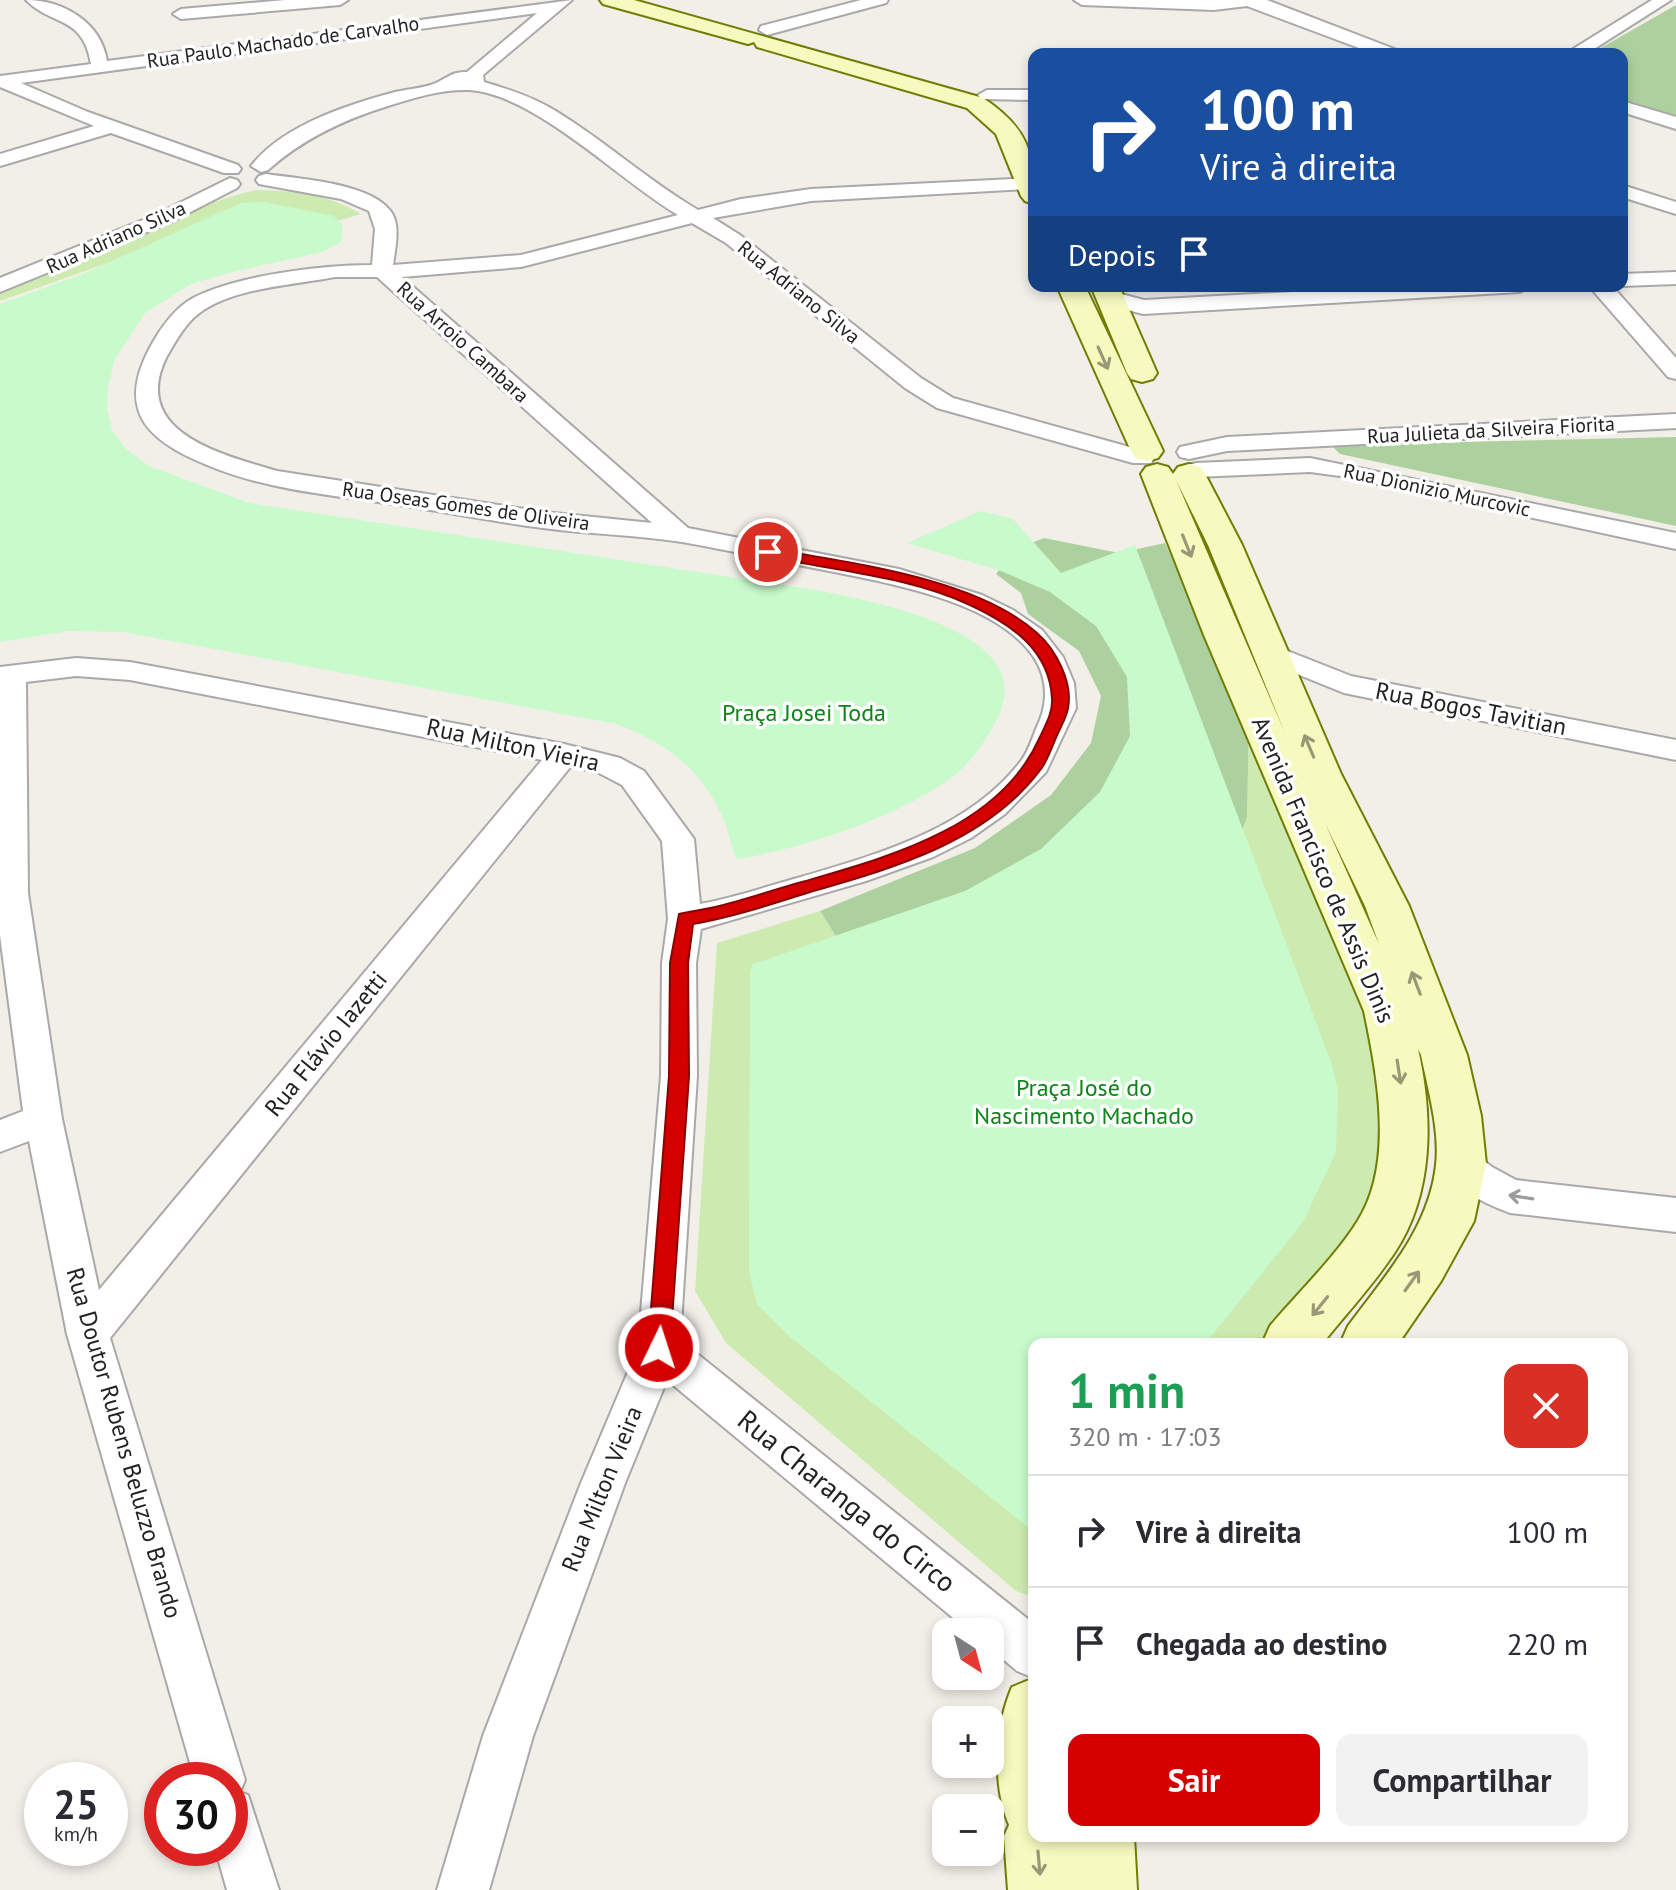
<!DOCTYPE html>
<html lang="pt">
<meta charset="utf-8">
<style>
body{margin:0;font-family:"PT Sans",sans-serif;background:#f2f2f3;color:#2b2b33;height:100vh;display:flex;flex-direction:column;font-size:30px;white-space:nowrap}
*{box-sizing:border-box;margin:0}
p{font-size:26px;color:#7c7c81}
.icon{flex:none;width:44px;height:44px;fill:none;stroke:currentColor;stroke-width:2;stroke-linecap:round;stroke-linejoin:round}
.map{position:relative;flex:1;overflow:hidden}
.side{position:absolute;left:1028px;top:1338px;width:600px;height:504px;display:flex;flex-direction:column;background:#fff;border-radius:16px;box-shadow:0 4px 12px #0003}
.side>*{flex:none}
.guide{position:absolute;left:1028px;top:48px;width:600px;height:244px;border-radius:16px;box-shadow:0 4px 12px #0003;background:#1a4fa0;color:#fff;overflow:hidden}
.needle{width:52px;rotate:144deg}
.tools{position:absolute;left:932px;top:1618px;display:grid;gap:16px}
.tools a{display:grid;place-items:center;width:72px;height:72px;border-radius:16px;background:#fff;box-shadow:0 4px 12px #0003;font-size:40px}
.speed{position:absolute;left:24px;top:1762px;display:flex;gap:16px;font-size:40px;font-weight:700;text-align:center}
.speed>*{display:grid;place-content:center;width:104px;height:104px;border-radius:50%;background:#fff;box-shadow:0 4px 12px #0003;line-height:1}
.speed small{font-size:20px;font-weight:400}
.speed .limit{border:12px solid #d22;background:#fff;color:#111}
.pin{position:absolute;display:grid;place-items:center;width:68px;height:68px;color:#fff;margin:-34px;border:4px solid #fff;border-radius:50%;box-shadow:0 2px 8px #0007}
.me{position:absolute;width:88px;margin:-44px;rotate:4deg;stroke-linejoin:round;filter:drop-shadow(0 0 6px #0008)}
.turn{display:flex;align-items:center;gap:28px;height:168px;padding:0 40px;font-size:36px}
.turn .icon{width:104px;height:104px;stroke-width:2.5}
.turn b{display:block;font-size:56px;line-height:68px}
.then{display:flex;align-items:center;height:76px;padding:0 40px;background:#0003;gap:16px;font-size:30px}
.round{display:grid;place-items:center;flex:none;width:84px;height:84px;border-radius:16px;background:#f2f2f3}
.overview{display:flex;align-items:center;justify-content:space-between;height:136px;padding:0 40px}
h1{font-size:48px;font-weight:800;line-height:60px;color:#1e9e55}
.primary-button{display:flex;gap:16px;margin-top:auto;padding:16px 40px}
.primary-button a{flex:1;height:92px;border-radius:16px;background:#d40000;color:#fff;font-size:32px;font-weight:800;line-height:92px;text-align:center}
.primary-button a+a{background:#f2f2f3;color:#2b2b33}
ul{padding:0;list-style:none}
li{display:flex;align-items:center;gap:24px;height:112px;padding:0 40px;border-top:2px solid #e1e1e2}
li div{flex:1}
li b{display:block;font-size:30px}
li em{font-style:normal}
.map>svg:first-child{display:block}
</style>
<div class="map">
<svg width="1676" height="1890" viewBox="0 0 1676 1890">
<rect width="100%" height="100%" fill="#f2efe9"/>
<path fill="#cdebb0" d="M256,190c39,1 72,4 105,24l-31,9 -208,35 -122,43v-9c87,-28 169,-82 256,-102z
M1249,724l141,351 -10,111 -25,51 -80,107h-241v253l-18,-6 -290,-248 -31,-52 22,-348 103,-32 19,30 376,-33 32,-91z"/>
<path fill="#add19e" d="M1676,5v112l-54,-17v-46h-32z
M1676,437v89l-336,-72 -9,-9z
M1044,538l75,15 46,-10 84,181 -2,93 -32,91 -376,33 -19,-30 155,-63 76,-53 40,-52 10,-47 -22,-45 -51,-37 -7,-21 -25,-19 18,-24z"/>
<path fill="#c8facc" d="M264,202l70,14 8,9 -1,17 -18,10 -87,19 -45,13 -46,29 -30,46 -7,28 -1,22 5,21 14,19 23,17 100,37 566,87c49,9 140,28 174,65 19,20 20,42 7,66 -10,19 -23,39 -40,53 -51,41 -154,75 -219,85 -6,-12 -8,-24 -12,-36 -20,-51 -58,-80 -108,-99l-494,-92 -54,-1 -69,11v-338l85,-31 156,-70z
M981,511l32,8 48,54 74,-28 196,517 7,29 -2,61 -33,70 -98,122h-171v188l-245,-196 -32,-32 -8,-32 1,-301 3,-7 212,-73 76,-42 59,-57 30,-56 -3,-59 -31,-51 -46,-34 -49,-21 -94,-28z"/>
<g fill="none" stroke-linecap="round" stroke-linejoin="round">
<defs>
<path id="street" d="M26,0c37,0 75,22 81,61l465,-61 -89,75 1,7c24,7 49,15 70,28 50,30 93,70 144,100l43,-11 70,-10 223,-11v10l-5,1 -218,12 -98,17 27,17 181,143 32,20 198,55 3,5 -3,5h-18l-196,-55 -32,-20 -179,-145 -34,-20 -171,44 -119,10 286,251 211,41 83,26 31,15 29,20 21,27 11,26 2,25 -30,64 -41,42 -34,24 -38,19 -67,24 -165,48 -5,34 1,113 -17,264 354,284v54l-17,-7 -27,-23v-16h-20l-303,-252 -42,103 -92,253 -44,154h-52l46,-154 98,-253 57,-135 23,-272 1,-113 6,-44 -6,-78 -40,-56 -23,-12 -28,-7 -461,572 135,442 -5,12 8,3 31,95h-52l-12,-42h15v-68h-35l-128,-446 -38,-193 -29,11v-32l23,-9 -23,-176v-268l76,-9 54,4 434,82 56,14 24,13 50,68 6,65c34,-6 68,-18 101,-27 78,-23 168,-48 220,-116 7,-9 11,-22 15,-32 12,-24 13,-49 -3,-73 -39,-57 -151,-74 -214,-87 -46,-9 -91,-19 -137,-27 -46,-7 -93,-8 -139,-14 -46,-6 -92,-15 -138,-22 -62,-10 -128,-14 -188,-37 -65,-25 -106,-54 -64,-127 10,-17 22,-34 40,-44 45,-23 129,-33 179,-33l3,-36 -6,-18 -28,-12 -82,-15 -3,-4 3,-4 7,-2c33,5 110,9 127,41 7,14 2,35 0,50l128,-10 157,-40c-58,-34 -143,-121 -209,-125 -26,-1 -52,7 -78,15 -46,14 -87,33 -123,65l-7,2 -10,-6c32,-41 96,-61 144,-74 13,-3 32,-4 43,-10 10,-5 16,-11 29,-10l70,-59 -516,70 67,29 150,53 3,4 -3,4h-14l-113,-40 -111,33v-12l94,-28 -94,-39v-11l91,-12c-8,-49 -38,-37 -65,-64zM335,277h42l275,246 -108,-11 -267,-41c-53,-16 -149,-38 -110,-115 10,-17 20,-36 38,-47 36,-22 89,-24 130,-32zM76,676l54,4 412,80 -443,530 -37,-171 -34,-226 -2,-211z
M285,0h63l-8,5 -159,14 -8,-5 8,-5z
M861,0h27l-2,3 -119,32 -8,-5 2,-4z
M1074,0h193l130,50 3,4h-25l-128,-48 -33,4 -132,-5z
M1652,0h19l-85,54h-21z
M987,90h47v10l-53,-1 -3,-4z
M1622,101l54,16v12l-54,-17z
M230,178l7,2 3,4 -3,4 -68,35 -169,69v-14l155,-63z
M1622,185l54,17v12l-54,-17z
M1676,272v12l-54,2h-2l2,-12z
M1404,286h127l-11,6 -377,22 -41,-11 -3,-5 11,-7 34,9z
M1589,286h23l64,72v21l-8,-2z
M1676,414v14l-449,23 -38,8 -9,-2 -3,-5 3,-5 47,-10z
M1310,458l366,75v16l-336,-73 -30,-4 -114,5 -9,-2 -3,-5 3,-5 9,-2z
M1270,644l81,32 325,64v20l-332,-67 -84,-34 -4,-6 4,-6z
M1461,1148l13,5 18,14 24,13 160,18v34l-166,-19c-26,-10 -55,-23 -68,-49l6,-11z"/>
<path id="secondary" d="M600,0h34l349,98c46,31 51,54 51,106l-9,-3 -4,-5 -25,-62 -29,-26 -210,-61 -3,-5 -6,2 -145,-40z
M1057,286h28l78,165 -5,7 -11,3 -11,-3 -5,-7z
M1091,286h28l38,87 -4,6 -11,3 -11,-3 -4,-6z
M1157,464l11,3 5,7 5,-7 11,-3 11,3 5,7 37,71 99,229 68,132 58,149 14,61 5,48 -12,57 -33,60 -43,63h-58l8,-18c36,-49 81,-97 88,-161 4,-35 -8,-75 -15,-110l-3,-6c15,66 16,144 -23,203 -21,32 -49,62 -73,92h-60l8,-18c27,-32 65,-69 87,-104 38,-58 20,-148 7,-211l-160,-376 -63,-161 5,-7zM1176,480l32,65 77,188zM1325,823l40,83 14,38z
M1034,1678v158h100l3,54h-129l-4,-54 5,-11c-17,-40 -14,-99 3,-138z"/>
</defs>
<use href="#street" stroke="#a9a9a9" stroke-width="4"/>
<use href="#secondary" stroke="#707d05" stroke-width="4"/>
<use href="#street" fill="#fff" fill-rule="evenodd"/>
<use href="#secondary" fill="#f7fabf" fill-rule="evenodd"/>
</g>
<defs><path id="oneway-shaft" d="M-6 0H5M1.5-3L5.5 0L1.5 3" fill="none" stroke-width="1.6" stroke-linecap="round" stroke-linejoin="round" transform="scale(2)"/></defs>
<g stroke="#979978">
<use href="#oneway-shaft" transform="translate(1103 358) rotate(66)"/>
<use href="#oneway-shaft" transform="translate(1187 546) rotate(68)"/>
<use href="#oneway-shaft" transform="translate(1309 746) rotate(-113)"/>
<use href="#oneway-shaft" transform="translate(1416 983) rotate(-111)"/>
<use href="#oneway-shaft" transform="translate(1399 1072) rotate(81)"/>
<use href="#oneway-shaft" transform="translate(1412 1281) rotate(-54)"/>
<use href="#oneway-shaft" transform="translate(1320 1306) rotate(129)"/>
<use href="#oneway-shaft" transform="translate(1039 1863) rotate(85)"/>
</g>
<use stroke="#9c9c9c" href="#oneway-shaft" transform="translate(1521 1197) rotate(-171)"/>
<path fill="#d40000" stroke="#8a0000" stroke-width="2" d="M768,548c80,15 207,29 269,85 19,17 36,49 31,75 -1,8 -6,16 -9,23 -6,12 -10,27 -18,38 -54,73 -148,99 -231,123 -38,12 -77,25 -117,32l-5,39 1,113 -19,272 -3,7 -8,3 -8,-3 -3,-7 21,-272 1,-113 9,-49c12,-3 24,-4 36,-7 29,-7 58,-17 87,-25 86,-25 197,-54 237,-143 6,-13 14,-26 13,-40 -2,-49 -41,-75 -82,-94 -65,-30 -138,-34 -207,-50v-6z"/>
<g text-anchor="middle" stroke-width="7" stroke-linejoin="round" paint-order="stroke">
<g font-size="20" fill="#222" stroke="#fff">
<text transform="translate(283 42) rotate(-8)" y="7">Rua Paulo Machado de Carvalho</text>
<text transform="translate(116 237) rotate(-24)" y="7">Rua Adriano Silva</text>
<text transform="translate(799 292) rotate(39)" y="7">Rua Adriano Silva</text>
<text transform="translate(463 342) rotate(42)" y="7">Rua Arroio Cambara</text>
<text transform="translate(1491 430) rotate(-3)" y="7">Rua Julieta da Silveira Fiorita</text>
<text transform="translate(1437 490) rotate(12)" y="7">Rua Dionizio Murcovic</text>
<text transform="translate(466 506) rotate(8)" y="7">Rua Oseas Gomes de Oliveira</text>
</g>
<g font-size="24" fill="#222" stroke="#fff">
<text transform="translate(1471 709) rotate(11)" y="8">Rua Bogos Tavitian</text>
<text transform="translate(513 745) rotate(12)" y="8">Rua Milton Vieira</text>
<text transform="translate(1323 870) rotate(67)" y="8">Avenida Francisco de Assis Dinis</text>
<text transform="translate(326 1044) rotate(-51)" y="8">Rua Flávio Iazetti</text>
<text transform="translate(124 1443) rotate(74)" y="8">Rua Doutor Rubens Beluzzo Brando</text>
<text transform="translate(602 1489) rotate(-68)" y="8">Rua Milton Vieira</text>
</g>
<g font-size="24" fill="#0c8416" stroke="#fff">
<text x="804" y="721">Praça Josei Toda</text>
<text x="1084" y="1096">Praça José do<tspan x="1084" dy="28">Nascimento Machado</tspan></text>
</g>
<g font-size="28" fill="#222" stroke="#fff">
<text transform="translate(847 1501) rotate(39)" y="10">Rua Charanga do Circo</text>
</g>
</g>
</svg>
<div class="tools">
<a><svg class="needle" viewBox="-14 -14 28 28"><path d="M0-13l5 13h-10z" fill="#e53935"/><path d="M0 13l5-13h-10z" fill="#7c7c81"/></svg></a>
<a>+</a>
<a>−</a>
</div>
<div class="speed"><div>25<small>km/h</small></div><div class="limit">30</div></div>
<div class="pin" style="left:768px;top:552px;background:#d93025"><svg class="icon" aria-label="arrive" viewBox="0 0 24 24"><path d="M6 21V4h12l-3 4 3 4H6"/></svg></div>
<svg class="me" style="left:659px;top:1348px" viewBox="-20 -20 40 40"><circle r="17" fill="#d40000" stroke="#fff" stroke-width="3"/><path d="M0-11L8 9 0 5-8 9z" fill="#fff"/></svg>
<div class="guide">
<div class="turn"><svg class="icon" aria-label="right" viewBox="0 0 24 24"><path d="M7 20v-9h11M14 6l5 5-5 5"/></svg><div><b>100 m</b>Vire à direita</div></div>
<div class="then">Depois<svg class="icon" aria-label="arrive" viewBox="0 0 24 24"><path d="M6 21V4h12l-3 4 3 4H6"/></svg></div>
</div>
<section class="side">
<div class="overview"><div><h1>1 min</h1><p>320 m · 17:03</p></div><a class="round" style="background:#d93025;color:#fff"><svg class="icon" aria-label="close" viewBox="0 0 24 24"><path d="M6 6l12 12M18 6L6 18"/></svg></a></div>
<ul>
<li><svg class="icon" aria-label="right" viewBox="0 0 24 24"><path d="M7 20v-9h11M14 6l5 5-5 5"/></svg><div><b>Vire à direita</b></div><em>100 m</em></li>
<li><svg class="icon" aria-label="arrive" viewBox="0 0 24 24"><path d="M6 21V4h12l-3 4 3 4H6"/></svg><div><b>Chegada ao destino</b></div><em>220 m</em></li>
</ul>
<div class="primary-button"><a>Sair</a><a>Compartilhar</a></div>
</section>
</div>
